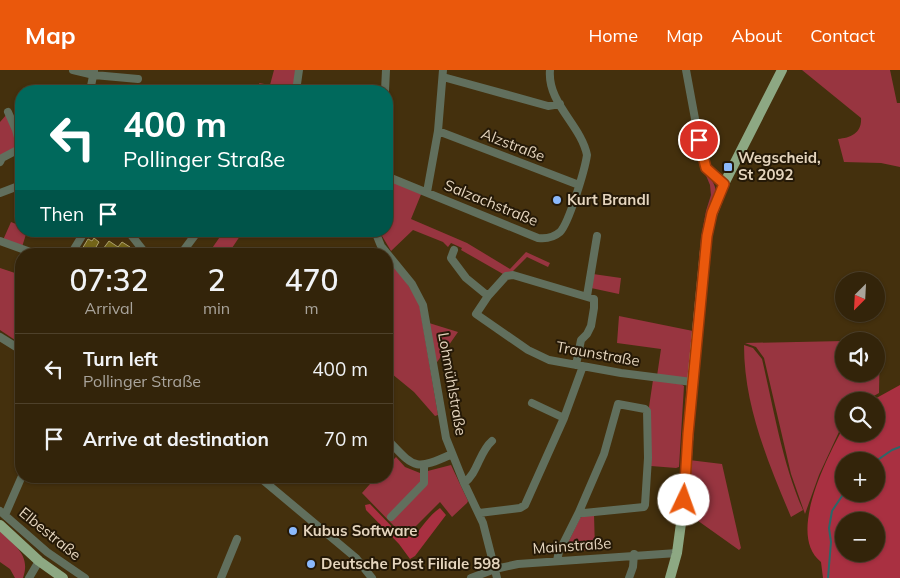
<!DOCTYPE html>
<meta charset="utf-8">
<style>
body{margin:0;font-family:Mulish,sans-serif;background:#3b2c13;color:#f1f3f6;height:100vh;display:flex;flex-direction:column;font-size:19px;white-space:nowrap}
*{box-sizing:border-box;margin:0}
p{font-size:16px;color:#a9a49c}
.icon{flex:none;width:28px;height:28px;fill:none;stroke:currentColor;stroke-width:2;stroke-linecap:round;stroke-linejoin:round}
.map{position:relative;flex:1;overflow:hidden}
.drawer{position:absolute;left:15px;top:178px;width:378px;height:235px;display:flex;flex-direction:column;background:#33240a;border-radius:20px;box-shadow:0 1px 4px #0004,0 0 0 1px #4e412b}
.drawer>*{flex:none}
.guide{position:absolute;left:15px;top:15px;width:378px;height:152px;border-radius:20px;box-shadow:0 1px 4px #0004,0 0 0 1px #4e412b;background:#00695c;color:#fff;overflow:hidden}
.needle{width:32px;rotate:204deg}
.buttons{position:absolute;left:835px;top:202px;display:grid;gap:10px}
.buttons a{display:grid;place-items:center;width:50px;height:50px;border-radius:50%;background:#33240a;box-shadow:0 1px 4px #0004,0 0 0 1px #4e412b;font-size:25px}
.pin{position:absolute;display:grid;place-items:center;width:42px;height:42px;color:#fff;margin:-21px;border:2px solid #fff;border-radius:50%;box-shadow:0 1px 5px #0007}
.me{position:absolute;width:55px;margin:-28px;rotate:3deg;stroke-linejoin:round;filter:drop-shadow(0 0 4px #0008)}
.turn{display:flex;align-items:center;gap:18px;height:105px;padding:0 25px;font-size:22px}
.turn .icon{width:65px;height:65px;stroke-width:2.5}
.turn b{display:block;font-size:35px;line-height:42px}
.then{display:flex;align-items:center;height:48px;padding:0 25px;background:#0003;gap:10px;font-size:19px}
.eta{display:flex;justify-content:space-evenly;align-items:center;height:85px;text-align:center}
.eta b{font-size:30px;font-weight:600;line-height:35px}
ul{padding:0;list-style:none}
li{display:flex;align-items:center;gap:15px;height:70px;padding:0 25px;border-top:1px solid #4e412b}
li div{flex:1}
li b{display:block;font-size:19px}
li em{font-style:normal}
header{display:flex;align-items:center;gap:30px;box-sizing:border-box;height:70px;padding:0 25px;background:#ea580c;color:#fff}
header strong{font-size:24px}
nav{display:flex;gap:28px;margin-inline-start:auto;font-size:18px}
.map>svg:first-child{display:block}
</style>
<header>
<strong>Map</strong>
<nav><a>Home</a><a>Map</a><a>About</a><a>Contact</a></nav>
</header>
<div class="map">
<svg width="900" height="508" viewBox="0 0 900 508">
<rect width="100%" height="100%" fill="#44300d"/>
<path fill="#983540" d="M274,0h22l-2,21h-31l-4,-8 11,2z
M802,0h88l7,33h3v64l-19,-4 -37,-1 -6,-23c13,-1 24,-6 23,-21z
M7,44l12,32 -19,11v-35z
M700,91c4,9 13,19 15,26 2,7 -5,21 -7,28l-20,164 -31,-3 4,-27 -44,-6 2,-27 74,15 8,-93 5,-27 5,-16 -1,-10z
M386,109l36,13 -11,27 56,24 43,26 16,-17 24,11 -2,4 -21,-10 -15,15 -9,2 -42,-24 1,-2 -11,-5 -3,4 -5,-5 -30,-12 -22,21 -12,-20h7z
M11,152l10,4v5h6l-5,16 -19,-7z
M224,161h13l3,5 -12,18h-20z
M386,186l12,13 21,33 19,113 -3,1 -21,-24 -28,-23z
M0,198l21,7v69l-21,-14z
M593,204l28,4 -2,16 -28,-6z
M429,253l29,9 -23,33z
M844,271v33h32v-33h-31h35l-1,52 -14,8h-21v20l-25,54 -14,39 -14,-40 -27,-116 -8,-11 -11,-4z
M744,275l9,3 9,11c12,51 20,103 41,151l-12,7c-23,-55 -47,-111 -47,-172z
M653,310l28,4 3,2 -5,81 -3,1 -25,-2 -2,-59z
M396,387l9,10 15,6 31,-8 17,36 -1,2 -15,14 -12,-15 -32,32 -14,-8 -32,-33 15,-17h9v-9z
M689,390l33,4 19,84 -2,2 -52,-37z
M594,444l1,36 -31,1 16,-33 3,-2z
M0,461c15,15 31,24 23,47h-8l-5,-9 -10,-7z"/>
<path fill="#a93041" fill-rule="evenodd" d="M900,315v193h-77l-2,-16c-35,-27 7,-106 23,-136v8h32v-33h-5zM844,391h32v33h-32zM844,451h32v33h-32z
M370,434l30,31 13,2c9,-9 16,-22 27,-29l6,7 -31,41 -5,3 -11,-15 -33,-34 -1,-5z"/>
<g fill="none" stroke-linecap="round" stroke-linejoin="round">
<path stroke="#2b6869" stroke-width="2" d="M876,391l16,-11 8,-3
M828,508l3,-36 -2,-14 3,-17 12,-18"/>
</g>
<path fill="#746519" stroke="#ada16d" d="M94,168l5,4 -7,12h-13l9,-15 4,2z
M109,171l9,6 4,-5 8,5 -4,7h-15l-8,-5z"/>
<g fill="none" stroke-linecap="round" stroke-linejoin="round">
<path stroke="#616f5d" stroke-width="8" d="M73,0l21,5 44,4
M686,0l17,92 8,12 13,10
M443,7l105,29 12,-2
M90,21l4,-20
M296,21l3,-21
M385,21l1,-21
M8,42l8,18
M21,58l-5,2 5,19
M438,61l141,54
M0,92l2,-4 19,-10
M386,106l152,62c8,1 15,0 22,-6 9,-9 25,-63 27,-77 -6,-30 -40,-52 -37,-85
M427,122l11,-61 5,-61
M0,123l21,-8
M128,161l18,23
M375,161l6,15 31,38 11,21 23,133 18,45 19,40 14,55
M0,171l36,13
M454,180l-3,8 15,20 22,18
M71,184l14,-23
M181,184l17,-23
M587,226l10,-60
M0,267l21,13
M576,295l5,-25 6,-6 4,-8 3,-18v-9l-81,-24 -7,1 -18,20 -12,18 52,36 21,10 72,13 71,9
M532,333l32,15
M386,368c28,29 27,34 66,16
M258,406l98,82 16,20
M464,413c14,-10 15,-31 28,-42
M0,441l47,41 38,26
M479,443l41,-5 5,-3 39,-87 19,-52
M5,445l17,-39
M391,447l33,-34v-17
M557,490l2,-8 20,-40 5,1 60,-6 1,-2 3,-47 -1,-47 -2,-2 -27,-5 -14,50 -25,58
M29,508l10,-17
M221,508l16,-39
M471,508l24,-9 23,-5 159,-11
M629,508l4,-11 1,-13"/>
<path stroke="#8da883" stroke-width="10" d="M0,455l39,36 24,17
M670,508l7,-25 7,-52 8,-119 13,-132 5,-30 14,-36 58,-114"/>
</g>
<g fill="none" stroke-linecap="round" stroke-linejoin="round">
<defs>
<path id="route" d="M684,430l4,-66 19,-198 5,-23 12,-29 -18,-16 -7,-28"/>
</defs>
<use href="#route" stroke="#983908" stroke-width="12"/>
<use href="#route" stroke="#ea580c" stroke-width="9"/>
</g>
<g fill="#8bb9fc" stroke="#251907" stroke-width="2">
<rect x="723" y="92" width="10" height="10" rx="2.5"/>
<circle cx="557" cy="130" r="5"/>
<circle cx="293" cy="461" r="5"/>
<circle cx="311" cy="494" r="5"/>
</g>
<g text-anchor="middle" stroke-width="4" stroke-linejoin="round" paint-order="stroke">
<g font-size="15" fill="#e5d5be" stroke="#251907">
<text transform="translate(513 75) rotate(21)" y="5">Alzstraße</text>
<text transform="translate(491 133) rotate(22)" y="5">Salzachstraße</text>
<text transform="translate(598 284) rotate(10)" y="5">Traunstraße</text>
<text transform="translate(452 314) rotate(80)" y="5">Lohmühlstraße</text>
<text transform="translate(50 464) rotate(39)" y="5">Elbestraße</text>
<text transform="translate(572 476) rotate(-4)" y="5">Mainstraße</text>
</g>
<g font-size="15" font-weight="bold" fill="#e5d5be" stroke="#251907" text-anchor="start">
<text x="738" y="93">Wegscheid,<tspan x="738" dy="17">St 2092</tspan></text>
<text x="567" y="135">Kurt Brandl</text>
<text x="303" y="466">Kubus Software</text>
<text x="321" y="499">Deutsche Post Filiale 598</text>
</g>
</g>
</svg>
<div class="buttons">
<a><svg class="needle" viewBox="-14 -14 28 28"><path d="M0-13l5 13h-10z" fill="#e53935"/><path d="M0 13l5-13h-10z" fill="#a9a49c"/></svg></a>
<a><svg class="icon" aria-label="sound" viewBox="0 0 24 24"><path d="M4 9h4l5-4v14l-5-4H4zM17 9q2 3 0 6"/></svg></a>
<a><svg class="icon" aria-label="search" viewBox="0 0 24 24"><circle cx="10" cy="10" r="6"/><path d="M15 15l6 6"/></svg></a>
<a>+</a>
<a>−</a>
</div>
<div class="pin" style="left:699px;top:70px;background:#d93025"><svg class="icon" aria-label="arrive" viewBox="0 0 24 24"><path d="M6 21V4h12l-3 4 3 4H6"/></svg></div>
<svg class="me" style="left:684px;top:430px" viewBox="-20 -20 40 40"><circle r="19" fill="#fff"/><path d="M0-13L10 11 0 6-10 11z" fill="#ea580c"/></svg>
<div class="guide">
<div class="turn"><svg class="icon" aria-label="left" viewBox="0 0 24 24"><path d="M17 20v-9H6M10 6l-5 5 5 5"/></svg><div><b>400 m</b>Pollinger Straße</div></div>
<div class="then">Then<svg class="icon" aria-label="arrive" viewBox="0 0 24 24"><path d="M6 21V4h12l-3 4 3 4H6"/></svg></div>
</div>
<section class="drawer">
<div class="eta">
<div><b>07:32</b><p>Arrival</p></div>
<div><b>2</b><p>min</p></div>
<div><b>470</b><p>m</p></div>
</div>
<ul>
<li><svg class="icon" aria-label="left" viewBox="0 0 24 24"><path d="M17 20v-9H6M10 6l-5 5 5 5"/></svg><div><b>Turn left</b><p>Pollinger Straße</p></div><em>400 m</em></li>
<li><svg class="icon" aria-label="arrive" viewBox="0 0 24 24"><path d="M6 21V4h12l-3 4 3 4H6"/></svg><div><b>Arrive at destination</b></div><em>70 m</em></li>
</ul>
</section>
</div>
